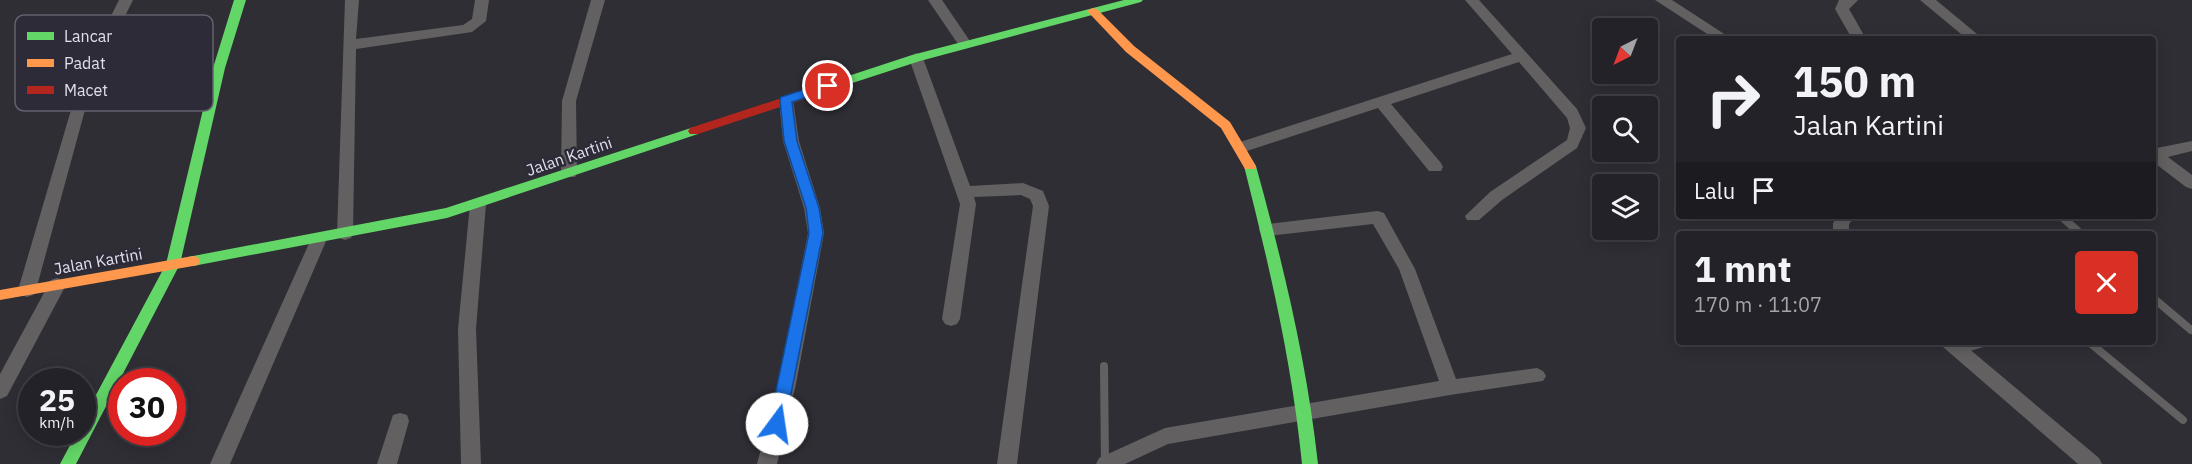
<!DOCTYPE html>
<html lang="id">
<meta charset="utf-8">
<style>
body{margin:0;font-family:"IBM Plex Sans",sans-serif;background:#2b2a30;color:#f1f3f6;height:100vh;display:flex;flex-direction:column;font-size:22px;white-space:nowrap}
*{box-sizing:border-box;margin:0}
p{font-size:20px;color:#a3a4a8}
.icon{flex:none;width:33px;height:33px;fill:none;stroke:currentColor;stroke-width:2;stroke-linecap:round;stroke-linejoin:round}
.map{position:relative;flex:1;overflow:hidden}
.side{position:absolute;left:1676px;top:231px;width:480px;height:114px;display:flex;flex-direction:column;background:#232228;border-radius:6px;box-shadow:0 3px 15px #0003,0 0 0 2px #403f45}
.side>*{flex:none}
.hud{position:absolute;left:1676px;top:36px;width:480px;height:183px;border-radius:6px;box-shadow:0 3px 15px #0003,0 0 0 2px #403f45;background:#232228;color:#f1f3f6;overflow:hidden}
.needle{width:39px;rotate:222deg}
.controls{position:absolute;left:1592px;top:18px;display:grid;gap:12px}
.controls a{display:grid;place-items:center;width:66px;height:66px;border-radius:6px;background:#232228;box-shadow:0 3px 15px #0003,0 0 0 2px #403f45;font-size:30px}
.speed{position:absolute;left:18px;top:368px;display:flex;gap:12px;font-size:30px;font-weight:700;text-align:center}
.speed>*{display:grid;place-content:center;width:78px;height:78px;border-radius:50%;background:#232228;box-shadow:0 3px 15px #0003,0 0 0 2px #403f45;line-height:1}
.speed small{font-size:15px;font-weight:400}
.speed .limit{border:9px solid #d22;background:#fff;color:#111}
.pin{position:absolute;display:grid;place-items:center;width:51px;height:51px;color:#fff;margin:-26px;border:3px solid #fff;border-radius:50%;box-shadow:0 2px 6px #0007}
.me{position:absolute;width:66px;margin:-33px;rotate:14deg;stroke-linejoin:round;filter:drop-shadow(0 0 4px #0008)}
.turn{display:flex;align-items:center;gap:21px;height:126px;padding:0 18px;font-size:27px}
.turn .icon{width:78px;height:78px;stroke-width:2.5}
.turn b{display:block;font-size:42px;line-height:51px}
.then{display:flex;align-items:center;height:57px;padding:0 18px;background:#0003;gap:12px;font-size:22px}
.round{display:grid;place-items:center;flex:none;width:63px;height:63px;border-radius:6px;background:#2b2a30}
.overview{display:flex;align-items:center;justify-content:space-between;height:102px;padding:0 18px}
h1{font-size:36px;font-weight:800;line-height:45px}
.map>svg:first-child{display:block}
</style>
<div class="map">
<svg width="2192" height="464" viewBox="0 0 2192 464">
<rect width="100%" height="100%" fill="#2f2e35"/>
<g fill="none" stroke-linecap="round" stroke-linejoin="round">
<path stroke="#626060" stroke-width="8" d="M2061,216l20,18
M2152,297l39,33
M2089,342l94,78
M1959,350l28,-8
M1104,366l1,98"/>
<path fill="#626060" fill-rule="evenodd" d="M119,0h14l-21,42 -27,68 -49,180 -3,5 -6,2 -6,-2 -3,-5 53,-180 27,-68z
M345,0h14l-3,39 107,-14 9,-6 3,-19h14l-3,21 -14,11 -116,17 -3,185 -2,4 -6,2 -6,-2 -2,-4z
M591,0h14l-29,101 1,72 -2,4h-12l-2,-4 1,-72z
M928,0h14l30,44 -2,3h-10z
M1465,0h14l98,109 9,19 -9,20 -75,52 -23,20h-12l-2,-4 25,-24 77,-52 3,-12 -3,-10 -48,-56 -128,42 50,59 2,4 -2,4h-12l-51,-63 -131,43h-10l-3,-4 3,-4 275,-89z
M1655,0h17l60,39h-17z
M1839,0h19l-9,9 16,28 -1,2 -13,-2 -16,-28z
M1920,0h16l47,39h-16z
M916,53l7,5 47,128 53,-3 20,8 6,15 -32,258h-20l36,-258 -3,-7 -9,-4 -47,2 2,7 -16,115 -3,5 -6,2 -6,-2 -3,-5 18,-115 -51,-146z
M786,95l7,5 6,41 21,67 4,25 -28,151 -19,80h-20l21,-80 30,-151 -4,-25 -21,-67 -4,-41z
M2192,141v10l-24,6 24,18v14l-6,-2 -34,-26v-12z
M478,198l6,2 2,4 -10,125 5,135h-20l-3,-135 12,-125 2,-4z
M1378,211l6,2 31,56 41,110 81,-11 6,3 3,5 -3,5 -93,14 -282,49 -43,20h-29l3,-6 66,-30 274,-47 -40,-112 -26,-45 -106,12 -6,-2 -2,-4 2,-4 6,-2z
M1838,216h17l-6,8v10h-16v-11z
M319,233l6,2 2,4 -97,225h-20l101,-225 2,-4z
M57,278l6,2 3,5 -59,111 -7,3v-25l51,-94z
M1940,342h21l138,116 3,6h-24l-135,-117z
M400,413l7,2 2,6 -12,43h-20l14,-43 2,-6z"/>
<path fill="#63d668" fill-rule="evenodd" d="M234,0h12l-21,68 -45,196 -104,200h-16l17,-32h5v-11l84,-157 47,-196z
M1124,0h19l-2,2 -221,59 -83,27 -6,-4 2,-3 79,-26z
M694,127l6,4 -2,3 -251,84 -254,48 -5,-1 -2,-4 2,-4 5,-1 253,-48z
M1250,161l6,5c27,98 51,196 62,298h-16c-10,-102 -33,-199 -58,-298z"/>
<path fill="#ff974d" fill-rule="evenodd" d="M1093,8l4,1 37,37 96,76 26,44 -1,3h-10l-24,-41 -95,-76 -37,-39 -2,-2z
M193,256l5,1 2,4 -2,4 -5,1 -193,34v-10z"/>
<path fill="#b3261e" fill-rule="evenodd" d="M837,80l6,4 -2,3 -143,47h-8l-2,-3 2,-3z"/>
</g>
<path fill="#1a73e8" stroke="#114b97" stroke-width="1.5" d="M828,82l6,4 -2,3 -40,13 5,39 22,67 4,25 -38,191 -3,4 -5,2 -6,-2 -2,-4 40,-191 -3,-25 -22,-67 -4,-41 1,-3z"/>
<g text-anchor="middle" stroke-width="5" stroke-linejoin="round" paint-order="stroke">
<g font-size="16" fill="#e1dfe8" stroke="#2d2b38">
<text transform="translate(569 156) rotate(-19)" y="6">Jalan Kartini</text>
<text transform="translate(98 261) rotate(-10)" y="6">Jalan Kartini</text>
</g>
</g>
<rect x="15" y="15" width="198" height="96" rx="9" fill="#2d2b38" stroke="#63616d" stroke-width="1.5"/>
<rect x="27" y="32" width="27" height="8" fill="#63d668"/>
<rect x="27" y="59" width="27" height="8" fill="#ff974d"/>
<rect x="27" y="86" width="27" height="8" fill="#b3261e"/>
<g font-size="16" fill="#e1dfe8">
<text x="64" y="42">Lancar</text>
<text x="64" y="69">Padat</text>
<text x="64" y="96">Macet</text>
</g>
</svg>
<div class="controls">
<a><svg class="needle" viewBox="-14 -14 28 28"><path d="M0-13l5 13h-10z" fill="#e53935"/><path d="M0 13l5-13h-10z" fill="#a3a4a8"/></svg></a>
<a><svg class="icon" aria-label="search" viewBox="0 0 24 24"><circle cx="10" cy="10" r="6"/><path d="M15 15l6 6"/></svg></a>
<a><svg class="icon" aria-label="layers" viewBox="0 0 24 24"><path d="M12 4l9 5-9 5-9-5zM3 14l9 5 9-5"/></svg></a>
</div>
<div class="speed"><div>25<small>km/h</small></div><div class="limit">30</div></div>
<div class="pin" style="left:828px;top:86px;background:#d93025"><svg class="icon" aria-label="arrive" viewBox="0 0 24 24"><path d="M6 21V4h12l-3 4 3 4H6"/></svg></div>
<svg class="me" style="left:777px;top:424px" viewBox="-20 -20 40 40"><circle r="19" fill="#fff"/><path d="M0-13L10 11 0 6-10 11z" fill="#1a73e8"/></svg>
<div class="hud">
<div class="turn"><svg class="icon" aria-label="right" viewBox="0 0 24 24"><path d="M7 20v-9h11M14 6l5 5-5 5"/></svg><div><b>150 m</b>Jalan Kartini</div></div>
<div class="then">Lalu<svg class="icon" aria-label="arrive" viewBox="0 0 24 24"><path d="M6 21V4h12l-3 4 3 4H6"/></svg></div>
</div>
<section class="side">
<div class="overview"><div><h1>1 mnt</h1><p>170 m · 11:07</p></div><a class="round" style="background:#d93025;color:#fff"><svg class="icon" aria-label="close" viewBox="0 0 24 24"><path d="M6 6l12 12M18 6L6 18"/></svg></a></div>
</section>
</div>
